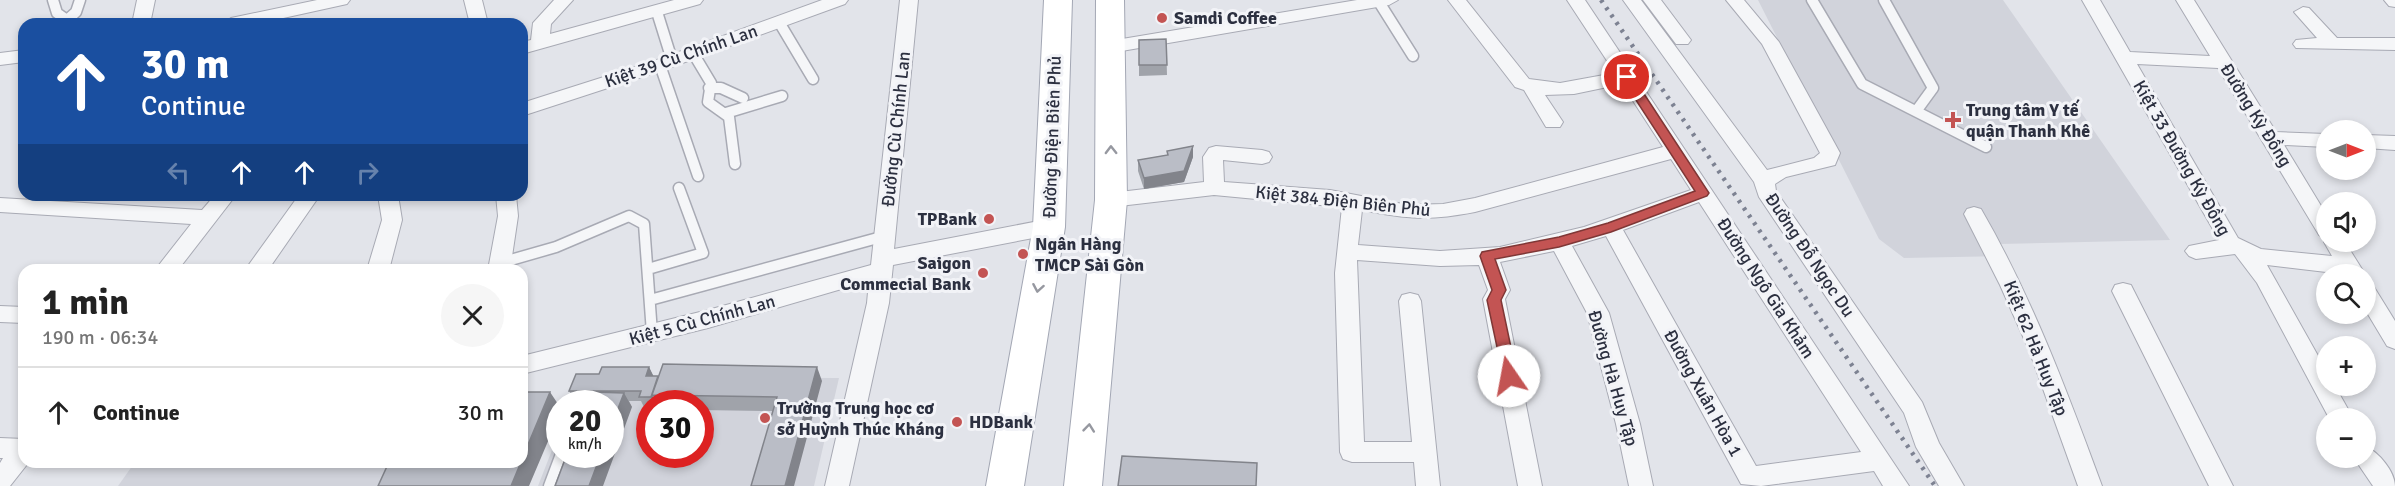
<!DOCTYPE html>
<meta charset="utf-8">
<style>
body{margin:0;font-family:Signika,sans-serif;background:#f6f6f6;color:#222;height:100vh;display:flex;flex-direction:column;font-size:22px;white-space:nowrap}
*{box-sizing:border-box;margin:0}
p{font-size:20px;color:#767676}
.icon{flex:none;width:33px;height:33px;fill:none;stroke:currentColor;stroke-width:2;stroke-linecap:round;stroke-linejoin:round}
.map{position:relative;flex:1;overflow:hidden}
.side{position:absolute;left:18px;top:264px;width:510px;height:204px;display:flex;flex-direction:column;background:#fff;border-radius:18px;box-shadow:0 3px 9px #0003}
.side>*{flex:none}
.hud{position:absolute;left:18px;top:18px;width:510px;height:183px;border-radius:18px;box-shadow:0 3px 9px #0003;background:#1a4fa0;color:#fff;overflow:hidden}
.needle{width:39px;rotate:90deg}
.buttons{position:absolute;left:2316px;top:120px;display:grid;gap:12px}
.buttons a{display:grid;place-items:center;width:60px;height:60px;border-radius:50%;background:#fff;box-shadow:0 3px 9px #0003;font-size:30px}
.speed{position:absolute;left:546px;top:390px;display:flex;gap:12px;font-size:30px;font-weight:700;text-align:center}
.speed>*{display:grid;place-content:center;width:78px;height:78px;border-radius:50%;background:#fff;box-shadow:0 3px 9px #0003;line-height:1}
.speed small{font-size:15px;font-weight:400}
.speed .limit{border:9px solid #d22;background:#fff;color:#111}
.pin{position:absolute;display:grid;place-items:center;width:51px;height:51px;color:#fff;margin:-26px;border:3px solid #fff;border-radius:50%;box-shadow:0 2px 6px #0007}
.me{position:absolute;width:66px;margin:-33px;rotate:348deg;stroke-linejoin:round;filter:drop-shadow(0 0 4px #0008)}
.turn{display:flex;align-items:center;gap:21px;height:126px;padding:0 24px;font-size:27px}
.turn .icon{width:78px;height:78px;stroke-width:2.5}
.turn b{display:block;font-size:42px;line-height:51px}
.lanes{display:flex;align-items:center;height:57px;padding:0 24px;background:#0003;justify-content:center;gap:30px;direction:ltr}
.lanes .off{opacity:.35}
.round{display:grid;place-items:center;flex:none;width:63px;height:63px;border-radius:32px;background:#f6f6f6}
.summary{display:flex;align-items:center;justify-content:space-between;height:102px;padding:0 24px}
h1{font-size:36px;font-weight:700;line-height:45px}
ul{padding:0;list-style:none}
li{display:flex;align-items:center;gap:18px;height:90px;padding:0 24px;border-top:2px solid #e0e0e0}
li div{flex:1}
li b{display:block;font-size:22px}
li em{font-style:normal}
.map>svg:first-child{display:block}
</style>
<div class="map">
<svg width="2395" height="486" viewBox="0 0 2395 486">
<rect width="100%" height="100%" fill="#e2e4ea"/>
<path fill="#d1d3db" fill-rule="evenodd" d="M1758,0h245l167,240 -171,4 7,12 -102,2 -25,-19z
M582,377l257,1 -25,108h-276l21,-54 1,22h50v-50l-39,-1zM650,404h50v50h-50z
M135,462h256l-12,24h-261z"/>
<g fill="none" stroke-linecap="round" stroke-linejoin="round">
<defs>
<path id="service" d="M53,0l4,13 10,7v4
M1812,0l50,84 124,63
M1884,0l49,88 -16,22
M1379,2l34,54
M657,12l15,48
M67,20l9,-8 4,-12
M779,22l34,57
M693,53l18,30 -3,19 21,15 6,47
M660,65l38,111
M709,88h12l22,10
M726,113l56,-17
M500,263l56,-16 73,-31 15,8 8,109
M648,269l55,-16 -24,-65
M650,300l235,-64
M549,486l12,-32"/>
<path id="minor" d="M137,0h18l-5,24h-18z
M317,0h33l-3,4 -91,20h-34l9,-6z
M464,0h18l6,24h-18z
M554,0h19l-22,24 -1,10 124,-34h29l-3,4 -178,50v-12l9,-2 2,-17z
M822,0h26l-3,4 -179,65 -144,47v-13l132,-42z
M900,0h18l-24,249 155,-30 7,3 3,5 -3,5 -7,3 -156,30 -4,38 -40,183h-24l42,-183 2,-22 -161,47 -186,46v-18l186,-46 163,-45z
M1357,0h41l-9,5 -279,48 -9,-6 9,-6z
M1448,0h18l63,79 31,4 55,-10 -48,-73h18l324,486h-26l-9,-15 -113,15 -20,-2 -135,-248 -34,10 37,67 31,111 13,62h-24l-13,-62 -29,-111 -33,-62 -54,11 10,28 -5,9 37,187h-24l-35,-187 5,-9 -9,-25 -39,1 -83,-6 7,182h48l-13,-141 3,-6 8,-2 8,2 3,6 19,185h-24l-2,-24h-62l-9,-3 -3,-7 -5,-179 7,-66 -128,-12 -103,12 -7,-2 -3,-5 3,-5 7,-2 93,-11 -1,-25 6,-9 7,-2 46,4 7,2 3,5 -3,5 -7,2 -39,-4 1,22 106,8 78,15 35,-1 32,-6 188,-51 -41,-63 -48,10 -29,1 18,27 -3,5h-14l-22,-37 -9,-3zM1671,159l20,31 -107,37 -84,20 -60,4 -82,-6 4,-35c45,9 67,11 113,2zM1699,202l162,250 -105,14 -133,-236z
M1623,0h18l126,170 47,-12 6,-5 -58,-109 -36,-44h18l35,42 61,111 -5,12 -49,12 -11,7 1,7 146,211 17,41 25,43h-25l-23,-39 -12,-34 -145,-216 -5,-15z
M1643,0h18l30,40 -3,4h-12z
M2082,0h18l30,52 80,4 -34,-56h18l82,132 50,2v13l-42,-2 42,69v28h19l20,32h-22l-76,-9 59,105v16h9l18,32h-24l-72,-135 -22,-29 -39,5 -7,-3 -4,-5 4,-5 30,-6zM2137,64l81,4 101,167 7,3 -2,4 8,14 -71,-7 -23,-11z
M2384,0h11v7l-6,-1z
M2303,7l6,1 28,30h58v12l-99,-2 -3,-4 3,-4 21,-2 -23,-26z
M24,50v12l-24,3v-12z
M2366,135l29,1v14l-29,-2z
M215,195h21l-58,75h-23l36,-46 -191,-12v-14l202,12z
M299,195h21l-52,75h-23z
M378,195h20l4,25 -13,50h-22l15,-50z
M496,195h20l2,21 -8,54h-22l10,-54z
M1974,207l7,2c51,88 86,182 121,277h-24l-49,-136 -29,-65 -36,-71 3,-5z
M2123,283l8,2 3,6 99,195h-24l-97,-195 3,-6z
M2366,285l8,2 21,34v28l-8,-3 -21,-35z
M0,306l24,1v16l-24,-1z
M0,438l24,1v23h5l-19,24h-10v-23l3,-5h-3z
M2366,447c13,5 29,25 29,39h-22l-19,-28h12z"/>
<path id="primary" d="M1044,0h28l-7,227 -41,259h-38l47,-259z
M1096,0h28l3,200 -25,286h-38l31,-286z"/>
</defs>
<use href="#service" stroke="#a8aab4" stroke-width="13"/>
<use href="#minor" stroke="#a8aab4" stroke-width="2"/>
<use href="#primary" stroke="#a3a7b4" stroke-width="2"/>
<use href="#service" stroke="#f5f6f8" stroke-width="10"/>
<use href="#minor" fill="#f5f6f8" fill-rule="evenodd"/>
<use href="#primary" fill="#fff" fill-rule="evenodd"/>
<path stroke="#7d8292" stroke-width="4.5" stroke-dasharray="3 6" stroke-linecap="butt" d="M1601,0l334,486"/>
</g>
<path fill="#a0a3aa" d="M1166,39l1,36 -28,1v-36z
M1193,146v11l-9,25 -40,7 -6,-18v-11l29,-5v-4z
M649,367l4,9 169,5 -49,30 -73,-1v-6h-50v3h-6l-3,-6h-12l3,6 -43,-6h-14l-6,-10 30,-17z"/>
<path fill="#82848b" d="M1193,146v11l-9,25 -40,7v-11z
M649,367l5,10 -8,-1z
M817,367l5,14 -28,105h-9z
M550,392l10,15v6l-31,73h-18l10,-24h1v-3z
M624,393l8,14 -29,79h-14l12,-32h9v-25z
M652,395l4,9h-2l-3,-7z"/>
<path fill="#babdc6" stroke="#82848b" stroke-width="1.5" d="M1166,39l1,26h-28v-25z
M1193,146l-9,25 -40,7 -6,-18 30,-5 -1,-4z
M663,364l154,3 -32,119h-34l26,-89 -125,-2z
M602,367h47l-3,9h12l-7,21h-12l2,-6h-72l7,-17h23z
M522,392h28l-28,67z
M592,392l32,1 -14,36v-25h-22z
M567,454h34l-12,32h-34z
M1122,456l135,7 -1,23h-138z
M389,462h132l-10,24h-133z"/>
<defs><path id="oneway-chevron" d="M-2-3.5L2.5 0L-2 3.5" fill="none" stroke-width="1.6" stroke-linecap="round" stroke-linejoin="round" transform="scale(1.5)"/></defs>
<g stroke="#9698a0">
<use href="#oneway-chevron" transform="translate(1111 150) rotate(-91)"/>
<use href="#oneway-chevron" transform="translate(1038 288) rotate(100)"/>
<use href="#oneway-chevron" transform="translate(1089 428) rotate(-84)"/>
</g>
<path fill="#c35453" stroke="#7f3736" stroke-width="1.5" d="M1627,73l4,1 78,119 -2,3 -96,36 -52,15 -64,12 11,31 -5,10 16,76 -2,4h-11l-17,-80 5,-10 -12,-34 2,-4 77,-15 49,-14 87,-32 -74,-114z"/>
<g fill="#c35453" stroke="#f2f3f7" stroke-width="2">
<circle cx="1162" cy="18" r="6"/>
<path d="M1950 111h6v6h6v6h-6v6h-6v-6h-6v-6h6z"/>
<circle cx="989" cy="219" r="6"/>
<circle cx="1023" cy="254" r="6"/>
<circle cx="983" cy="273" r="6"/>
<circle cx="765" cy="418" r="6"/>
<circle cx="957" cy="422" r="6"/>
</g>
<g text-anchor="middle" stroke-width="6" stroke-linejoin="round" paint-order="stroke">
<g font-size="18" font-weight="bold" fill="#2c3040" stroke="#f2f3f7" text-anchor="start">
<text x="1174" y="24">Samdi Coffee</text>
<text x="1966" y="116">Trung tâm Y tế<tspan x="1966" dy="21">quận Thanh Khê</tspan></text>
<text x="977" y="225" text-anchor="end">TPBank</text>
<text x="1035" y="250">Ngân Hàng<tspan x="1035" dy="21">TMCP Sài Gòn</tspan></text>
<text x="971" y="269" text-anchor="end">Saigon<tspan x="971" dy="21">Commecial Bank</tspan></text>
<text x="777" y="414">Trường Trung học cơ<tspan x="777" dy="21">sở Huỳnh Thúc Kháng</tspan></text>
<text x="969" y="428">HDBank</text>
</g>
<g font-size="18" fill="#2c3040" stroke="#f2f3f7">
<text transform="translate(681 56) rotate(-19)" y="6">Kiệt 39 Cù Chính Lan</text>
<text transform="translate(2256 115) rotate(58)" y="6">Đường Kỳ Đồng</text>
<text transform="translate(896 129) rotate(-84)" y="6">Đường Cù Chính Lan</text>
<text transform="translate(1052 137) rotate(-88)" y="6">Đường Điện Biên Phủ</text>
<text transform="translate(2182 158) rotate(60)" y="6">Kiệt 33 Đường Kỳ Đồng</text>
<text transform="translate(1343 201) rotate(6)" y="6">Kiệt 384 Điện Biên Phủ</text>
<text transform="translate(1810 255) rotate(56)" y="6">Đường Đỗ Ngọc Du</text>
<text transform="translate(1766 288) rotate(57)" y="6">Đường Ngô Gia Khảm</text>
<text transform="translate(702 320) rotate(-15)" y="6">Kiệt 5 Cù Chính Lan</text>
<text transform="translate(2036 348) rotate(68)" y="6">Kiệt 62 Hà Huy Tập</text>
<text transform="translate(1613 378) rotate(74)" y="6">Đường Hà Huy Tập</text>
<text transform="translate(1703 393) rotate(61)" y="6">Đường Xuân Hòa 1</text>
</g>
</g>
</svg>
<div class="buttons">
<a><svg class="needle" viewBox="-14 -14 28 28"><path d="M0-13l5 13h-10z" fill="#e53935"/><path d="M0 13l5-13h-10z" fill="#767676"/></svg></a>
<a><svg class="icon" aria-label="sound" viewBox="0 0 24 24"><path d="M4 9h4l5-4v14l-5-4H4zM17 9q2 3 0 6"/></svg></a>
<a><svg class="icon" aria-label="search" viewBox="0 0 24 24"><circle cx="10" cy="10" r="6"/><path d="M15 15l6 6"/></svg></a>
<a>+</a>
<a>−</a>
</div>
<div class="speed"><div>20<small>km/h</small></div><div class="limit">30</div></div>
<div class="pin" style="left:1627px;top:77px;background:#d93025"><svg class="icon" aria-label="arrive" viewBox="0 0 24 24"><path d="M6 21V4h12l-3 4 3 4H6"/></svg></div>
<svg class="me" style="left:1509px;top:376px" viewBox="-20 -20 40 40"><circle r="19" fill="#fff"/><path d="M0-13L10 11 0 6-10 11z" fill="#c35453"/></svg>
<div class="hud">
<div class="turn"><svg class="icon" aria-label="ahead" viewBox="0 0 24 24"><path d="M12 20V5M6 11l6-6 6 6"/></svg><div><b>30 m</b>Continue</div></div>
<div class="lanes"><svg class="icon off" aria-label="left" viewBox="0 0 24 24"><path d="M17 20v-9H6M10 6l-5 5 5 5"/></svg><svg class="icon" aria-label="ahead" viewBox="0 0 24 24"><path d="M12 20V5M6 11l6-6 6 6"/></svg><svg class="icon" aria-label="ahead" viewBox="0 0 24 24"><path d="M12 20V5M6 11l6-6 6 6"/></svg><svg class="icon off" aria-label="right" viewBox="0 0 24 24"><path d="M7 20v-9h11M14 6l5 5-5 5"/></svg></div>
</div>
<section class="side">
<div class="summary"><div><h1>1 min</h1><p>190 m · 06:34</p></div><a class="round"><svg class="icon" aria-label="close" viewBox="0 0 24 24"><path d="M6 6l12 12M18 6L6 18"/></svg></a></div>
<ul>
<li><svg class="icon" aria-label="ahead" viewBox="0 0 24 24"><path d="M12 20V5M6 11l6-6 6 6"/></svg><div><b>Continue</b></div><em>30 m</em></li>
</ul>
</section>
</div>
